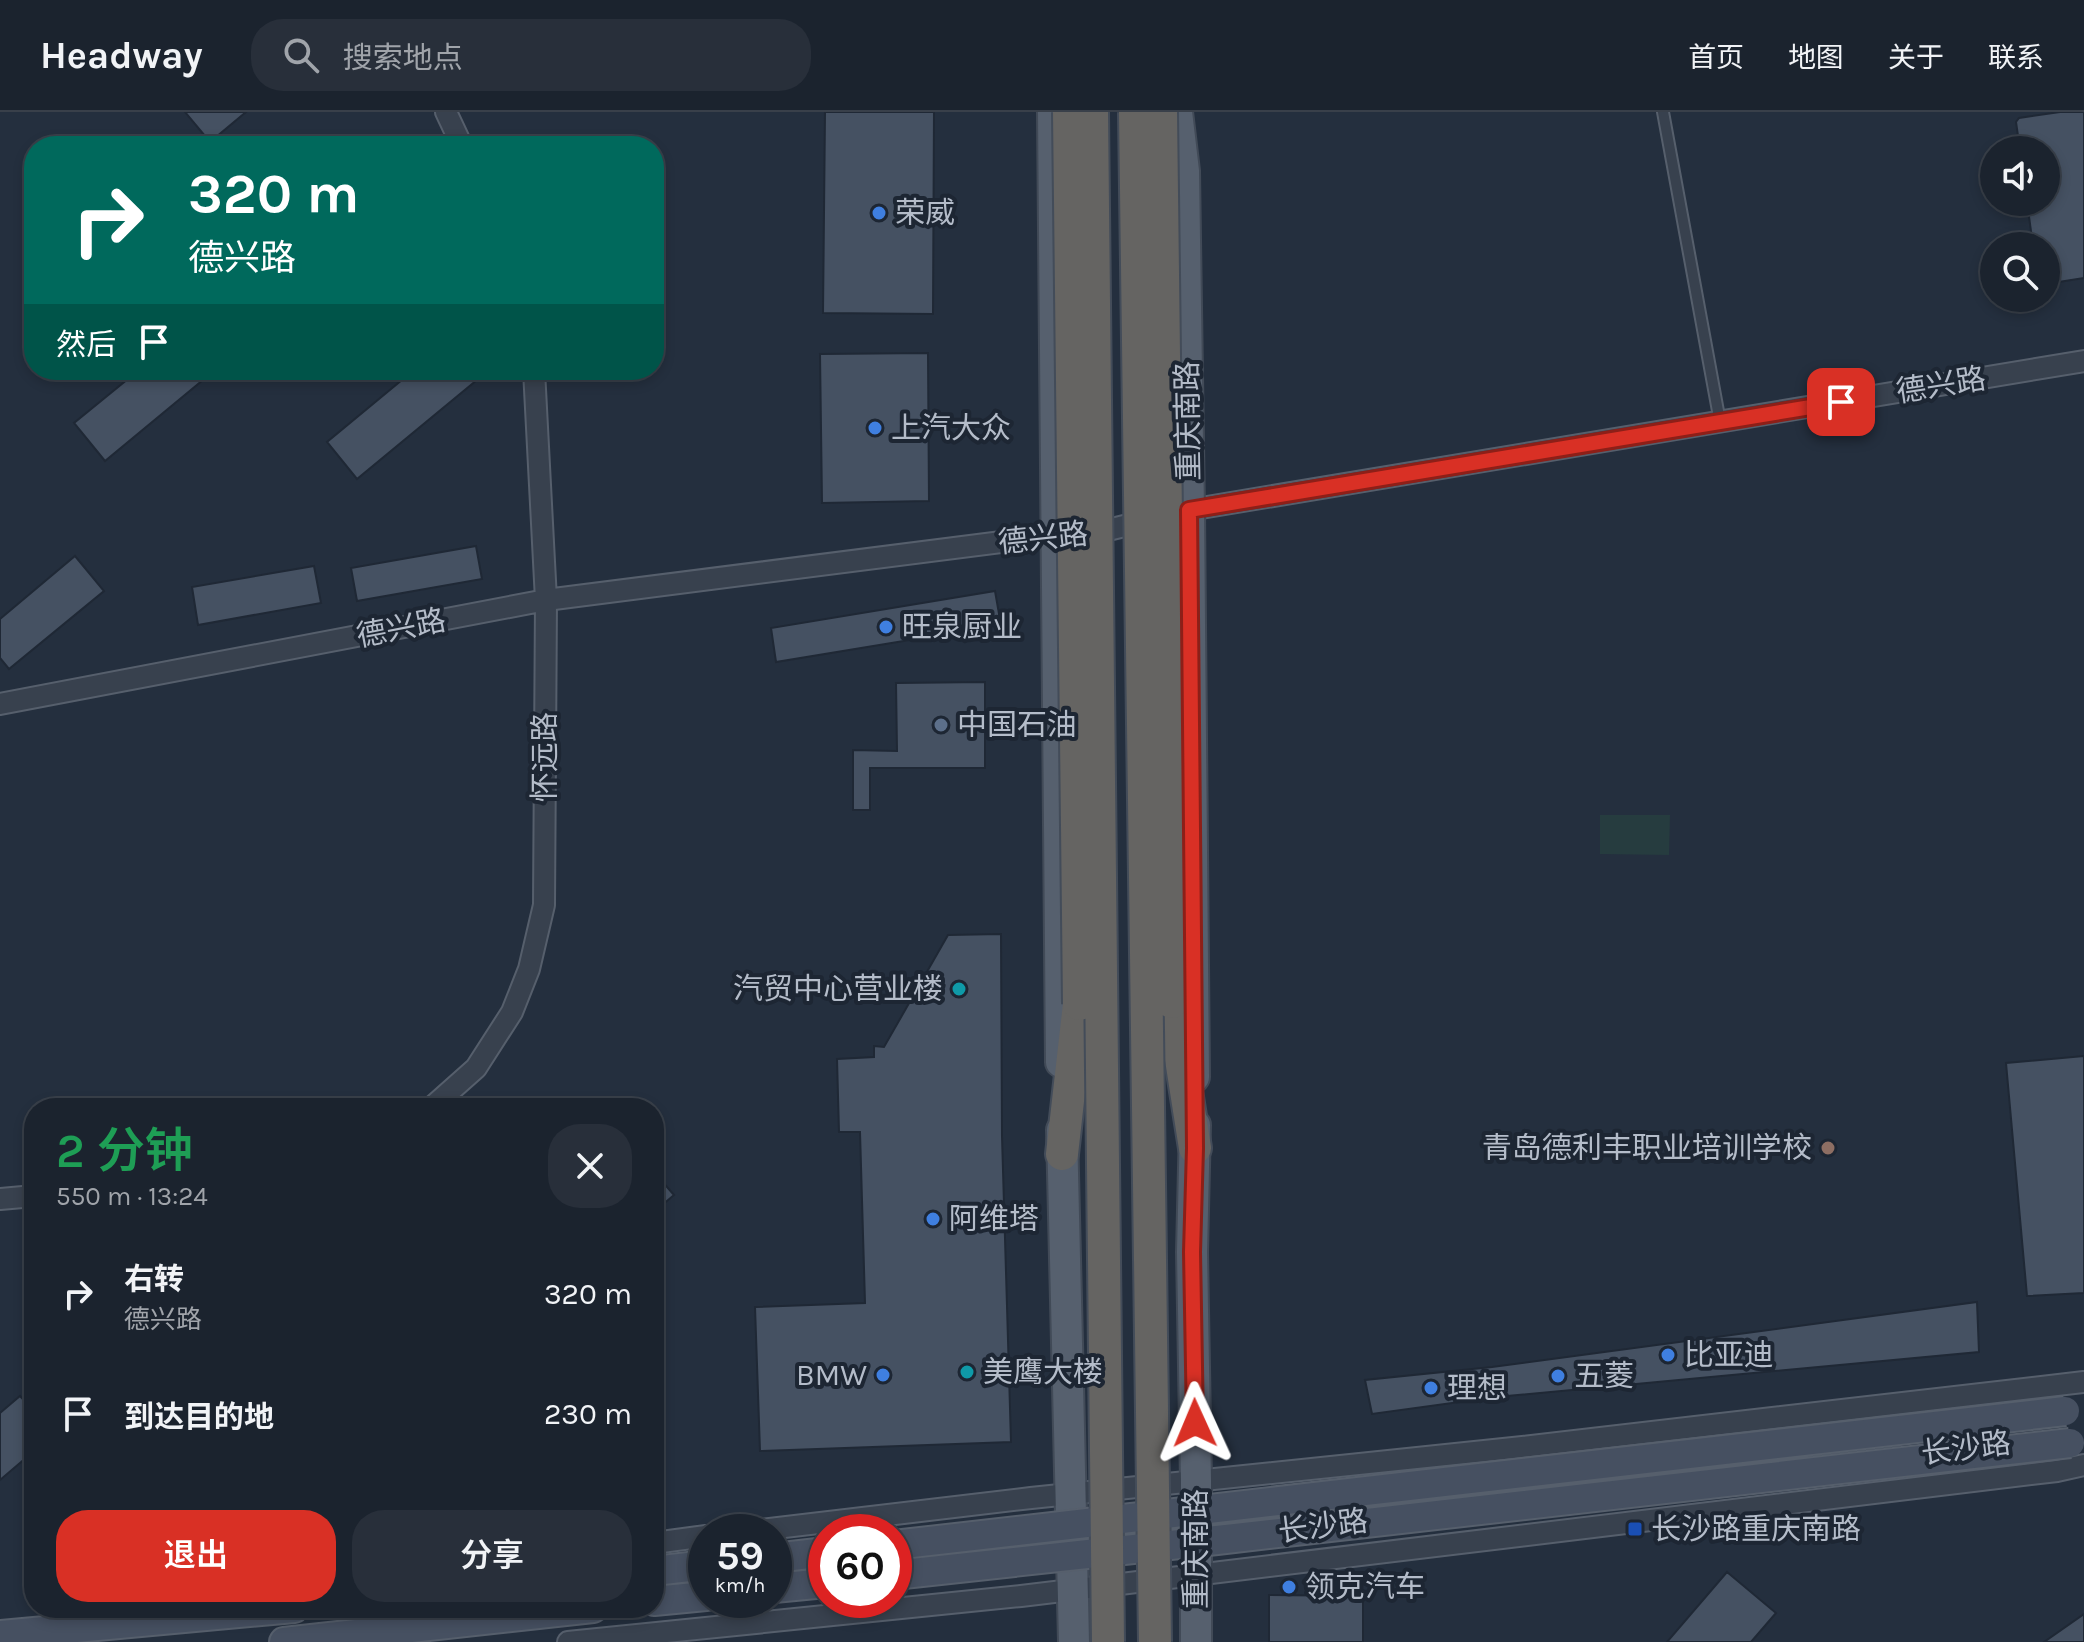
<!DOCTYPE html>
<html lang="zh">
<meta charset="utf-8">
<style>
body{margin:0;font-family:Karla,"Noto Sans SC",sans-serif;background:#282f3a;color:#f1f3f6;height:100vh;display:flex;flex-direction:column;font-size:30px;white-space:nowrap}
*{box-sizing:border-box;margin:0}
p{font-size:26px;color:#a0a4aa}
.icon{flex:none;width:44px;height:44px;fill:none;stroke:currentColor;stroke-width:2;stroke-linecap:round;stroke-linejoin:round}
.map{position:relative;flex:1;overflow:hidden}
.details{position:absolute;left:24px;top:986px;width:640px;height:520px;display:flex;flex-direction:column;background:#1b232e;border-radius:32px;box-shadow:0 4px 12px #0003,0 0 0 2px #39404a}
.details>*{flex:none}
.top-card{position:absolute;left:24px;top:24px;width:640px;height:244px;border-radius:32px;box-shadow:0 4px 12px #0003,0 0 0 2px #39404a;background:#00695c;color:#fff;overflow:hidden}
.controls{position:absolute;left:1980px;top:24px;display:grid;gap:16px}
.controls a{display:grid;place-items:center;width:80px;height:80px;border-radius:50%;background:#1b232e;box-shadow:0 4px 12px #0003,0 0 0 2px #39404a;font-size:40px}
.speed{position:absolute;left:688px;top:1402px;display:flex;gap:16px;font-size:40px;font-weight:700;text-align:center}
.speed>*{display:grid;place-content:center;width:104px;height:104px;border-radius:50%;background:#1b232e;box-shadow:0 4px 12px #0003,0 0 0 2px #39404a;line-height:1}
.speed small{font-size:20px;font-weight:400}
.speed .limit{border:12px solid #d22;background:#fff;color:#111}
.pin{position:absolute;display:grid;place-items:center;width:68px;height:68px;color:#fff;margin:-34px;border-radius:16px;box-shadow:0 4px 12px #0006}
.me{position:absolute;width:88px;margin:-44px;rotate:359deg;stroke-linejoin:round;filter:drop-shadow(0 0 6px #0008)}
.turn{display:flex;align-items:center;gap:28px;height:168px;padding:0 32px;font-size:36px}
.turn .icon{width:104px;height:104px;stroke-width:2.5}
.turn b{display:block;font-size:56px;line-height:68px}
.then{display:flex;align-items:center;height:76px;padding:0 32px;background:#0003;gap:16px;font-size:30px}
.round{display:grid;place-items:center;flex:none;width:84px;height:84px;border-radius:32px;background:#282f3a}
.summary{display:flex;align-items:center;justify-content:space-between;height:136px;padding:0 32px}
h1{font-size:48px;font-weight:600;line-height:60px;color:#1e9e55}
.action{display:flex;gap:16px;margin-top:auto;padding:16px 32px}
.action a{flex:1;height:92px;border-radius:32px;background:#d93025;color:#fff;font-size:32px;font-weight:600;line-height:92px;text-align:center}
.action a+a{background:#282f3a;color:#f1f3f6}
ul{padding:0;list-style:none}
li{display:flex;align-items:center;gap:24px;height:120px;padding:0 32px}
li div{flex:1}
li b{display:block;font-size:30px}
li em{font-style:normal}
header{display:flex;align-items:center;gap:48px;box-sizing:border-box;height:112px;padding:0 40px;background:#1b232e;border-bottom:2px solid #39404a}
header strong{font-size:38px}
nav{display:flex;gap:44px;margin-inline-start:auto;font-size:28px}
.search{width:560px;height:72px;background:#282f3a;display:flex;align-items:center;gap:20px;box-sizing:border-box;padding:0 28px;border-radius:32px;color:#a0a4aa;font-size:30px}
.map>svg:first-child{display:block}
</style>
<header>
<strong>Headway</strong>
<div class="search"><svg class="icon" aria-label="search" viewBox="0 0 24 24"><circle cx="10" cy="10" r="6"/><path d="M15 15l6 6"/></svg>搜索地点</div>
<nav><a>首页</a><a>地图</a><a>关于</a><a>联系</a></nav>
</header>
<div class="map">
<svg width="2084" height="1530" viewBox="0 0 2084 1530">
<rect width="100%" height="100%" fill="#242f3e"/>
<path fill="#263c3f" d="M1600,703h70l-1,40 -69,-1z"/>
<path fill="#455162" stroke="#1f2835" stroke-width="2" d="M185,0h61l-36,30z
M825,0h109l-1,202 -110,-1z
M2060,0h24v166l-38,6v-38h-13l-6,-44h19v-52h-26l-4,-28 3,-4z
M928,241l1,148 -107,2 -2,-149z
M139,258h76l-110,91 -31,-38z
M414,258h75l-132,109 -30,-37z
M476,434l6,33 -125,22 -6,-33z
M75,444l29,35 -95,78 -9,-11v-39z
M314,454l7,37 -123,22 -6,-38z
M995,479l6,34 -225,37 -5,-34z
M985,570v86h-115v42h-17v-60l44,1 -1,-68z
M1001,822l1,202 9,306 -251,9 -5,-144 110,-4 -5,-171h-21l-2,-73 37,-2v-11l10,1 64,-112z
M2084,944v237l-57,3 -21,-233z
M654,1060l20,23 -20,17z
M1977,1190l2,50 -483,45 -124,17 -7,-34 127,-13z
M20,1284l14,15v40l-34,29v-67z
M1727,1460l49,41 -25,29h-84z
M1269,1483l94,1v46h-94z
M2084,1502v28h-40z"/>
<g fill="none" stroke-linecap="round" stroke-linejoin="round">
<defs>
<path id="service" d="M1663,0l57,310"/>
<path id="minor" d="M446,0l16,34
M0,592l546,-104 510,-65 52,-5 81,-20 895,-149
M431,996l45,-40 36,-56 17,-43 15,-64 2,-305 -12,-230
M0,1087l34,-3
M743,1420l288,-34 482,-50 571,-66
M654,1431l52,-7
M568,1530l453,-46 1036,-125 27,-6"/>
<path id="secondary" d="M774,1446l52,-6
M654,1459l52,-6
M774,1476l52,-5
M654,1489l52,-5
M0,1523l294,-27
M284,1530l309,-34"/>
<path id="primary" d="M1053,0l8,950
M1177,0l7,59 5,339 5,567
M1195,1013l-3,127 4,229v161
M1062,1018l12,512"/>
<path id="trunk" d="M1172,890l23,146
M1062,1042l17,-150"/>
</defs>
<use href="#service" stroke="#565f6c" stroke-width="14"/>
<use href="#minor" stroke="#565f6c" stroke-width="24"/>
<use href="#secondary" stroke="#565f6c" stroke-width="32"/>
<use href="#primary" stroke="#414a57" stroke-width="34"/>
<use href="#trunk" stroke="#434c59" stroke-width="36"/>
<use href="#service" stroke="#38414e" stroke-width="10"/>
<use href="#minor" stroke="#38414e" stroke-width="20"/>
<use href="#secondary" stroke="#465061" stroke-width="28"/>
<use href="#primary" stroke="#56606e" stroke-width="30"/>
<use href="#trunk" stroke="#656462" stroke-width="32"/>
<defs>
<path id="secondary-bridge" d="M894,1433l1171,-134
M894,1463l323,-35 853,-97"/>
<path id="trunk-bridge" d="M1069,0l10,892
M1092,0l16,1530
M1135,0l20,1530
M1161,0l11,890"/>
</defs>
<use href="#secondary-bridge" stroke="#565f6c" stroke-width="32" stroke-linecap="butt"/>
<use href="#trunk-bridge" stroke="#434c59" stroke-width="36" stroke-linecap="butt"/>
<use href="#secondary-bridge" stroke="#465061" stroke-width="28"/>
<use href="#trunk-bridge" stroke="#656462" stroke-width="32"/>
</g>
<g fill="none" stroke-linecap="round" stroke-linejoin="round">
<defs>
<path id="route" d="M1195,1311l-3,-171 3,-104 -6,-638 652,-108"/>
</defs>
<use href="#route" stroke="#8d1f18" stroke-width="20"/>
<use href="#route" stroke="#d93025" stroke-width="14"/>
</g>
<g fill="#3f7fe0" stroke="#1d2633" stroke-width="3">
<circle cx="879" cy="101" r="8"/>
<circle cx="875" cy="316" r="8"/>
<circle cx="886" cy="515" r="8"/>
<circle cx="933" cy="1107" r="8"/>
<circle cx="1668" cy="1243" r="8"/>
<circle cx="883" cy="1263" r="8"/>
<circle cx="1558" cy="1264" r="8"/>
<circle cx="1431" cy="1276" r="8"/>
<circle cx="1289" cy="1475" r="8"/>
</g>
<circle fill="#5c6f8a" stroke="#1d2633" stroke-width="3" cx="941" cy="613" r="8"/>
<g fill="#0f9aa8" stroke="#1d2633" stroke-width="3">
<circle cx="959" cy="877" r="8"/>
<circle cx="967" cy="1260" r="8"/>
</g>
<circle fill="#8d6e63" stroke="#1d2633" stroke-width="3" cx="1828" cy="1036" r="8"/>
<rect fill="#1a4fb4" stroke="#1d2633" stroke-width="3" x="1627" y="1409" width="16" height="16" rx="4"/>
<g text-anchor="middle" stroke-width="8" stroke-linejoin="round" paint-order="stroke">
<g font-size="30" fill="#b4bcc9" stroke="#1d2633" text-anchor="start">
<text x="895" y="111">荣威</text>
<text x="891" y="326">上汽大众</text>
<text x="902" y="525">旺泉厨业</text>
<text x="957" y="623">中国石油</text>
<text x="943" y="887" text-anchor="end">汽贸中心营业楼</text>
<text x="1812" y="1046" text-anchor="end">青岛德利丰职业培训学校</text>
<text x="949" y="1117">阿维塔</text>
<text x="1684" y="1253">比亚迪</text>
<text x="983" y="1270">美鹰大楼</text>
<text x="867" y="1273" text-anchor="end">BMW</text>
<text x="1574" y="1274">五菱</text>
<text x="1447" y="1286">理想</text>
<text x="1651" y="1427">长沙路重庆南路</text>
<text x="1305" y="1485">领克汽车</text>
</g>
<g font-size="30" fill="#b4bcc9" stroke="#1d2633">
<text transform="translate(1941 273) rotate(-9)" y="10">德兴路</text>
<text transform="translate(1188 309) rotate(-91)" y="10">重庆南路</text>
<text transform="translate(1043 426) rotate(-6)" y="10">德兴路</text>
<text transform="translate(401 516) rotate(-11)" y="10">德兴路</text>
<text transform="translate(545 645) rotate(-90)" y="10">怀远路</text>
<text transform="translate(1966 1336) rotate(-7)" y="10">长沙路</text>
<text transform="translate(1323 1414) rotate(-7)" y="10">长沙路</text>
<text transform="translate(1196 1437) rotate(-90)" y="10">重庆南路</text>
</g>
</g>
</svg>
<div class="controls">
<a><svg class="icon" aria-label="sound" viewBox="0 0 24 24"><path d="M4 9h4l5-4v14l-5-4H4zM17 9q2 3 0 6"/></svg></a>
<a><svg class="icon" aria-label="search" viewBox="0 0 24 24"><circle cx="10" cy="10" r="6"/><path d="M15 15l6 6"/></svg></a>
</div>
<div class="speed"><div>59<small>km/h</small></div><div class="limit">60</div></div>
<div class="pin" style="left:1841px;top:290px;background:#d93025"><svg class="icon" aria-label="arrive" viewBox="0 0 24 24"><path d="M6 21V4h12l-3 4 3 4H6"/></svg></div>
<svg class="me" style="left:1195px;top:1311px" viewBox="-20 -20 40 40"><path d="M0-17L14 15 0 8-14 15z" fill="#d93025" stroke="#fff" stroke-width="4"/></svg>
<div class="top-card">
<div class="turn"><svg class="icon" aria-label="right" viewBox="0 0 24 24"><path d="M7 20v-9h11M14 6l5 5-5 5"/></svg><div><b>320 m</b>德兴路</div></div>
<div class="then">然后<svg class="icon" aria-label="arrive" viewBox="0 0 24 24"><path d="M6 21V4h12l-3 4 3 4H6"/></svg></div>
</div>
<section class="details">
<div class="summary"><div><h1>2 分钟</h1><p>550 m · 13:24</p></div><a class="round"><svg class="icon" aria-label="close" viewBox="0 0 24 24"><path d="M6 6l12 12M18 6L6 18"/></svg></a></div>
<ul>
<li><svg class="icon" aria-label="right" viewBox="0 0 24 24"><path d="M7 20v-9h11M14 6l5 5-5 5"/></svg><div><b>右转</b><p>德兴路</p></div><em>320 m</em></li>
<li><svg class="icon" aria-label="arrive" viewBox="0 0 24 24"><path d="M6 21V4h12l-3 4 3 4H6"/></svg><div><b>到达目的地</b></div><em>230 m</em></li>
</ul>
<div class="action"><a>退出</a><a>分享</a></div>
</section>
</div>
